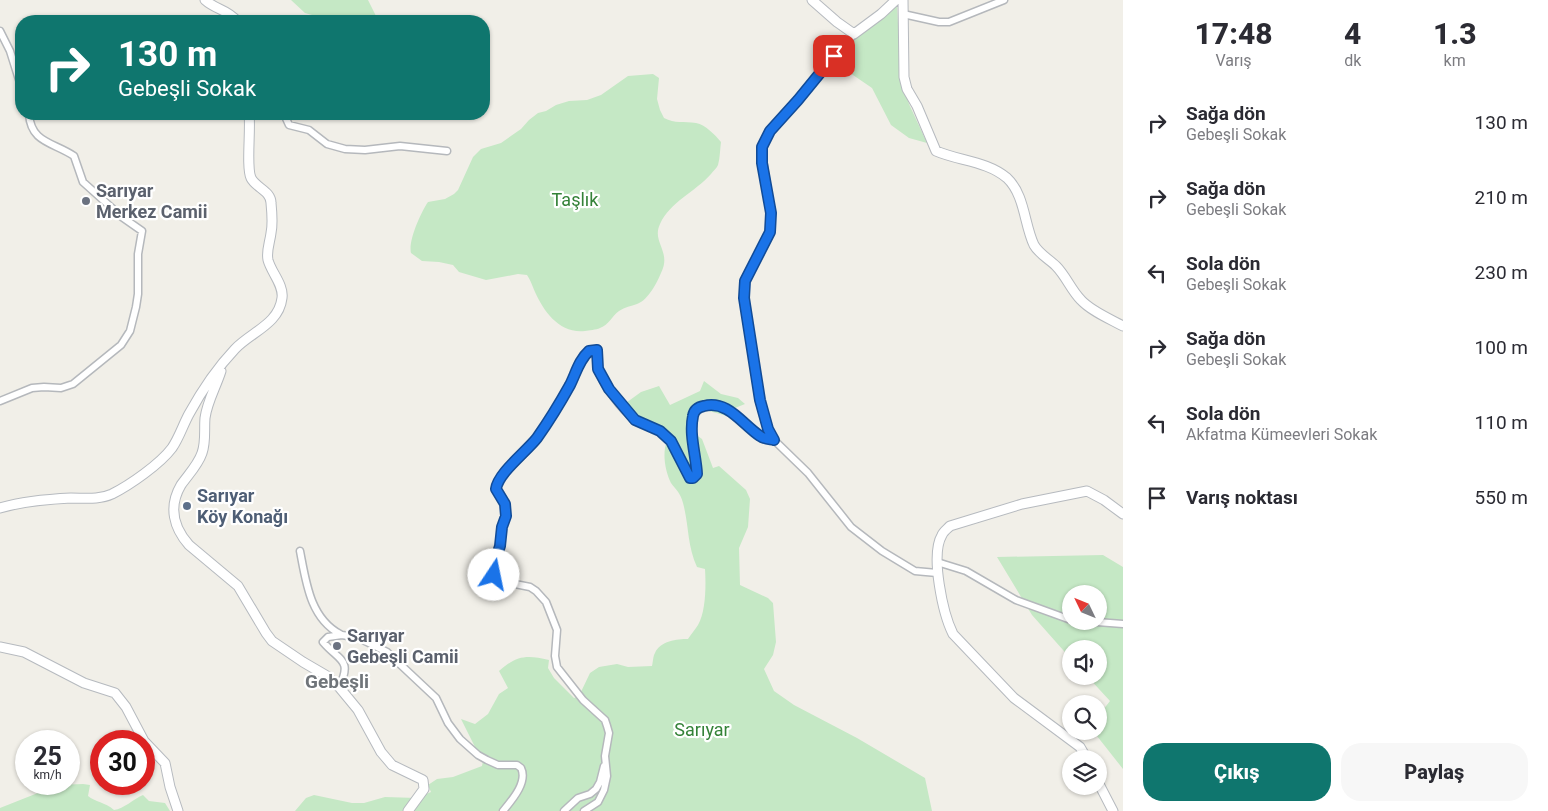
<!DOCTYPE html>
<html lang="tr">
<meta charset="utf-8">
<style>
body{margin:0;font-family:Roboto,sans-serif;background:#f7f7f7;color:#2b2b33;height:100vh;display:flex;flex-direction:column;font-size:19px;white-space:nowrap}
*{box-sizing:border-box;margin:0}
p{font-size:16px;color:#7c7c81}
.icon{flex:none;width:28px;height:28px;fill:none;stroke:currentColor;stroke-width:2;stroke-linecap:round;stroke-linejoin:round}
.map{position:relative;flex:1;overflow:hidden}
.panel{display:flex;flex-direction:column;background:#fff;width:425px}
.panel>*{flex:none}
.guide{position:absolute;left:15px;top:15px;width:475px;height:105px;border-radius:20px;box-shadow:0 1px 4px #0004;background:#0f766e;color:#fff;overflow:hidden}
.needle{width:32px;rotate:313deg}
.controls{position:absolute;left:1062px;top:585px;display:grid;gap:10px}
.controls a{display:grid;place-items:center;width:45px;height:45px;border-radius:50%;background:#fff;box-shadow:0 1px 4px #0004;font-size:25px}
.speed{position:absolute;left:15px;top:730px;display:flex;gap:10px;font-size:25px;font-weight:700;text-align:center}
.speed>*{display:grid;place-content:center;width:65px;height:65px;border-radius:50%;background:#fff;box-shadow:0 1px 4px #0004;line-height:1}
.speed small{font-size:12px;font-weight:400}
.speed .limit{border:8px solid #d22;background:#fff;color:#111}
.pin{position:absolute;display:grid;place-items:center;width:42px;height:42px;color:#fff;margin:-21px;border-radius:10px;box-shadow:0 2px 8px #0006}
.me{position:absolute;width:55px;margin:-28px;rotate:11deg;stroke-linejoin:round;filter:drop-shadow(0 0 4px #0008)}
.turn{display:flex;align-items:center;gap:18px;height:105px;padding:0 20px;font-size:22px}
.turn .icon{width:65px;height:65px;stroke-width:2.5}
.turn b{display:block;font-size:35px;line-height:42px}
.eta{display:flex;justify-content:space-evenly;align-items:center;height:85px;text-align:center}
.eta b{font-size:30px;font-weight:800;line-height:35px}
.button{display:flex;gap:10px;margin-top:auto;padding:10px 20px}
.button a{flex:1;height:58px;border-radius:20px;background:#0f766e;color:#fff;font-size:20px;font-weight:800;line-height:58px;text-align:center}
.button a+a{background:#f7f7f7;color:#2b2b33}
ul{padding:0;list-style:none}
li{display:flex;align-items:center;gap:15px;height:75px;padding:0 20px}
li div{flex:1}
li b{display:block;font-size:19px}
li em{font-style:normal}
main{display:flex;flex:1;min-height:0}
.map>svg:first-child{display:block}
</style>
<main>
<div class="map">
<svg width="1123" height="811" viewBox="0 0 1123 811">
<rect width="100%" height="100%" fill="#f1efe8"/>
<path fill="#c5e8c5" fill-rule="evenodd" d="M291,0h77l8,16 -1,5h-51l-5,-4 -14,-4z
M897,5l4,73 8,26 18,39 -18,-5 -18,-13 -19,-37 -38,-26 23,-26z
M653,74l6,4 -2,21 3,11 4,8c11,6 20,3 32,5 10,2 19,12 25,19 -1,7 -1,16 -3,23 -1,3 -5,6 -7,9 -16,18 -41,28 -51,50 -8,17 9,26 3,44 -4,11 -14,32 -26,36 -6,2 -12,3 -18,7 -7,5 -10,14 -19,17 -4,2 -11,2 -15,3 -25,3 -41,-19 -50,-39 -3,-7 -4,-11 -8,-17l-9,-1 -32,6 -27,-8 -6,-7 -14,-3 -17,-1 -11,-8c-3,-12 10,-41 17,-51l17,-3 9,-5 4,-4 15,-33 8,-8 20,-6 20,-14 8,-9 9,-7 8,-2 10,-6 13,-4 18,-1 14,-5 27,-19z
M704,381l17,13 17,4 7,6 -20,8 2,4 -18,-5 -12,1 -5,20 10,7 11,29 6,-2 27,24 4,9 -2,28 -9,21 1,37 28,13 5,5 3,39 -3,13 -9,14 10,22 20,14 63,33 68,40 7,33h-637l11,-13 8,-3 38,8h12l21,-6 32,1 14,-6 -3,-7 9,-6 16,-2 29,-11 1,-5 -11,-9 3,-5 -14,-28 14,5 13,-10 11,-20 9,-6 -9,-17c18,-16 28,-16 50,-11l-1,8 6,10 20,20 5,-2 11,-23 9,-6 18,-3 11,3 24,-1c1,-4 1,-10 3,-13 5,-12 22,-14 33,-14 3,-5 7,-9 10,-14 8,-14 8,-40 7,-56l-8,-2c-10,-22 -8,-42 -14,-64 -3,-11 -7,-13 -12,-20 -6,-12 -9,-30 -4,-42l-9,-8 -25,-10 -14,-15 22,-16 18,-6 11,19 30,-14z
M1103,555l20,12v202l-30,-38h6v-16l11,-14 -23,-25h12v-27h-28v10l-39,-44 -35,-58zM1071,594h28v27h-28z
M83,784l7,1 -2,11c7,6 17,6 26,14 10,-1 19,-11 29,-15l6,6 16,2 5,8h-170v-3l58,-23z"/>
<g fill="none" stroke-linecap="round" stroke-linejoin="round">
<defs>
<path id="street" d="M903,14l36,8h10l55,-22
M0,31l10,20 11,35
M854,34l-37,42 -19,24 -28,31 -5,8 -3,8v7l9,59 -1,19 -25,49 -1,17 15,102 8,29 7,11 34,33 43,54 31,24 33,20 22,2
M284,114l5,11 20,5 18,14 18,5 20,1 35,-4 47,5
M0,401l32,-13 12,-1 17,1 12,-4 48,-39 9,-14 6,-24 2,-13v-40l4,-23 -20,-14 -39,-35 -9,-26c-21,-14 -43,-13 -45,-42
M300,551c6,31 10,67 40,83
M937,562l29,9 50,29 55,20
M1084,621l39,3
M339,687c14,-28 0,-26 -16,-45l5,-5 14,-2 17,3 28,14 49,46 12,25 12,16 18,16 9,5 11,5h19l4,3c7,14 -9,32 -18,43
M564,811l14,-13 12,-4 6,-5 4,-7 4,-16
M584,811l14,-9 6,-12 3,-14 -2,-20 4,-23 -2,-7 -2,-6 -22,-20 -26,-33 -2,-11 2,-26 -11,-28 -10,-11 -6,-4 -25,-5 -7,-4 -6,-7 8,-25 2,-19 4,-11 -1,-12 -9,-15 2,-8c10,-12 22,-22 32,-34 15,-19 29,-41 40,-63 6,-11 10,-35 27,-34 2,7 0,13 1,19 4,15 24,41 36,50 12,9 25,8 36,21 9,11 13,26 20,38h3l4,-4c-1,-19 -8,-39 -4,-58 1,-6 5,-9 11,-10 24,-6 38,18 56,30 4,3 9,3 14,4"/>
<path id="secondary" d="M205,0c11,10 22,9 32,21
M812,0l25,22 17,12 27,-20 15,-14
M903,0l1,77 3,12 10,17 19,45c23,10 51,10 71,27 18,17 17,46 27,67 5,9 15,14 22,21 10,10 15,24 25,34 10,11 29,19 42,26
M221,371c-5,16 -14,31 -16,47 -1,12 1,24 -3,35 -4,12 -14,22 -21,32 -13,22 -7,43 8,60l49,41 28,47 6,8 31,21 24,14 12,11 19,23 23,42 11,13 31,15 1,9 -16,22
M0,508c20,-6 50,-9 71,-10 14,0 28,2 41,-4 18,-9 48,-30 60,-46 7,-10 11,-23 17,-34 12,-22 28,-46 46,-65 16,-17 44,-25 47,-51 2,-13 -11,-26 -14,-38 -2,-9 2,-18 3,-27 2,-9 1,-20 0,-30 0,-12 -15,-15 -20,-25 -5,-11 0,-49 -2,-64
M0,647l24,5 60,31 31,10 11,14 18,34
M144,741l21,22 5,24 8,24
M1087,759l-7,-12 -66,-49 -61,-64c-10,-20 -23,-79 -11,-99 1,-3 5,-6 8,-9l72,-22 65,-13 17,9 19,14
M1099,784l14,27"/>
</defs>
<use href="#street" stroke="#b5b8bc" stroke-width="9"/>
<use href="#secondary" stroke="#b6babf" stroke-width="11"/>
<use href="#street" stroke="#fff" stroke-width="6"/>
<use href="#secondary" stroke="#fff" stroke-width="9"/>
</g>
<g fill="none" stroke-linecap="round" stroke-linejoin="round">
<defs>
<path id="route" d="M494,575l-2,-4 8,-25 2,-19 4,-11 -1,-12 -9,-15c2,-16 30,-37 41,-51 12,-17 23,-35 33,-53 6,-12 9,-25 19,-34l8,-1 1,19 11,20 26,31 25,11 11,10 19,37h3l4,-4c-1,-19 -8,-39 -4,-58 1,-6 5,-9 11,-10 24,-6 38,18 56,30 4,3 9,3 14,4l-6,-11 -8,-29 -16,-102 1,-17 25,-49 1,-19 -9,-50v-16l8,-16 28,-31 36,-44"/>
</defs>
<use href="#route" stroke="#114b97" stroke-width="12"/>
<use href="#route" stroke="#1a73e8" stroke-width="9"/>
</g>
<g fill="#6b7280" stroke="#fff" stroke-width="2">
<circle cx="86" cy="201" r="5"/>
<circle cx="337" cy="646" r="5"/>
</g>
<circle fill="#5c6f8a" stroke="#fff" stroke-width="2" cx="187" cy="506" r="5"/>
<g text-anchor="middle" stroke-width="4.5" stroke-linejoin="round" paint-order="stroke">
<g font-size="18" font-weight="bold" fill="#5b616d" stroke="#fff" text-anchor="start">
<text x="96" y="197">Sarıyar<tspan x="96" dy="21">Merkez Camii</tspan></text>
<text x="347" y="642">Sarıyar<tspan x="347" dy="21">Gebeşli Camii</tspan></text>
</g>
<g font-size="18" fill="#348238" stroke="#fff">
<text x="575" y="206">Taşlık</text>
<text x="702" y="736">Sarıyar</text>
</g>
<g font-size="18" font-weight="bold" fill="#4e5e75" stroke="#fff" text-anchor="start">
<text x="197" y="502">Sarıyar<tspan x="197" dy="21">Köy Konağı</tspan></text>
</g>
<g font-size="19" font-weight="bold" fill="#70757a" stroke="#fff">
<text x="337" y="688">Gebeşli</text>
</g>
</g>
</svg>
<div class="controls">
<a><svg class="needle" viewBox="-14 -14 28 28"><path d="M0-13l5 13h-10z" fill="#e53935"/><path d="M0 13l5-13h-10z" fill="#7c7c81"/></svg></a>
<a><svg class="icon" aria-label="sound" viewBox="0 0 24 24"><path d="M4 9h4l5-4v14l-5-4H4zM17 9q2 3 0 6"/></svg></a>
<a><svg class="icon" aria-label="search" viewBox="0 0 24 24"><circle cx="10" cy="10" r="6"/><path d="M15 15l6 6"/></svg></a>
<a><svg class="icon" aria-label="layers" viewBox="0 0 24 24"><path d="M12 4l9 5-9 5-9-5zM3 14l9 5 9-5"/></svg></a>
</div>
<div class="speed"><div>25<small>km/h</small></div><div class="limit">30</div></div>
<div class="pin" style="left:834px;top:56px;background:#d93025"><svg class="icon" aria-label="arrive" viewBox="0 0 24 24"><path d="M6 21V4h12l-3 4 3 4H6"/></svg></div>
<svg class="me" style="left:494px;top:575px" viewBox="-20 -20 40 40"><circle r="19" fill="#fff"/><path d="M0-13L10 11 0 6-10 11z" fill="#1a73e8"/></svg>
<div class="guide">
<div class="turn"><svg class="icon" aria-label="right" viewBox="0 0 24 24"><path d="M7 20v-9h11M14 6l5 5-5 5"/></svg><div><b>130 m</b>Gebeşli Sokak</div></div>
</div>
</div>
<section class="panel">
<div class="eta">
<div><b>17:48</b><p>Varış</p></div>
<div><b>4</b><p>dk</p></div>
<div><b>1.3</b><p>km</p></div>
</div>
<ul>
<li><svg class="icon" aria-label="right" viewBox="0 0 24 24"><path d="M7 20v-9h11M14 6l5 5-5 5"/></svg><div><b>Sağa dön</b><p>Gebeşli Sokak</p></div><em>130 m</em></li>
<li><svg class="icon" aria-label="right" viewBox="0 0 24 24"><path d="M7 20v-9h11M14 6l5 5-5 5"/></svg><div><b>Sağa dön</b><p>Gebeşli Sokak</p></div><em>210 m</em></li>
<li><svg class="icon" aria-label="left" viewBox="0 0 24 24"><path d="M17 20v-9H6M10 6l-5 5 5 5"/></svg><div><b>Sola dön</b><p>Gebeşli Sokak</p></div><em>230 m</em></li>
<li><svg class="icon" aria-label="right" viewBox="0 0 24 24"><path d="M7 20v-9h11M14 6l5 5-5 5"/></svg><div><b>Sağa dön</b><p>Gebeşli Sokak</p></div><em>100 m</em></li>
<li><svg class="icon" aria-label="left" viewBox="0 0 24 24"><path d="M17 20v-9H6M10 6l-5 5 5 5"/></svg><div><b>Sola dön</b><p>Akfatma Kümeevleri Sokak</p></div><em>110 m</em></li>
<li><svg class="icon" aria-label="arrive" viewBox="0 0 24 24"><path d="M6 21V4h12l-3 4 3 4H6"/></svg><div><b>Varış noktası</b></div><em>550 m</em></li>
</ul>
<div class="button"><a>Çıkış</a><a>Paylaş</a></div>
</section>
</main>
